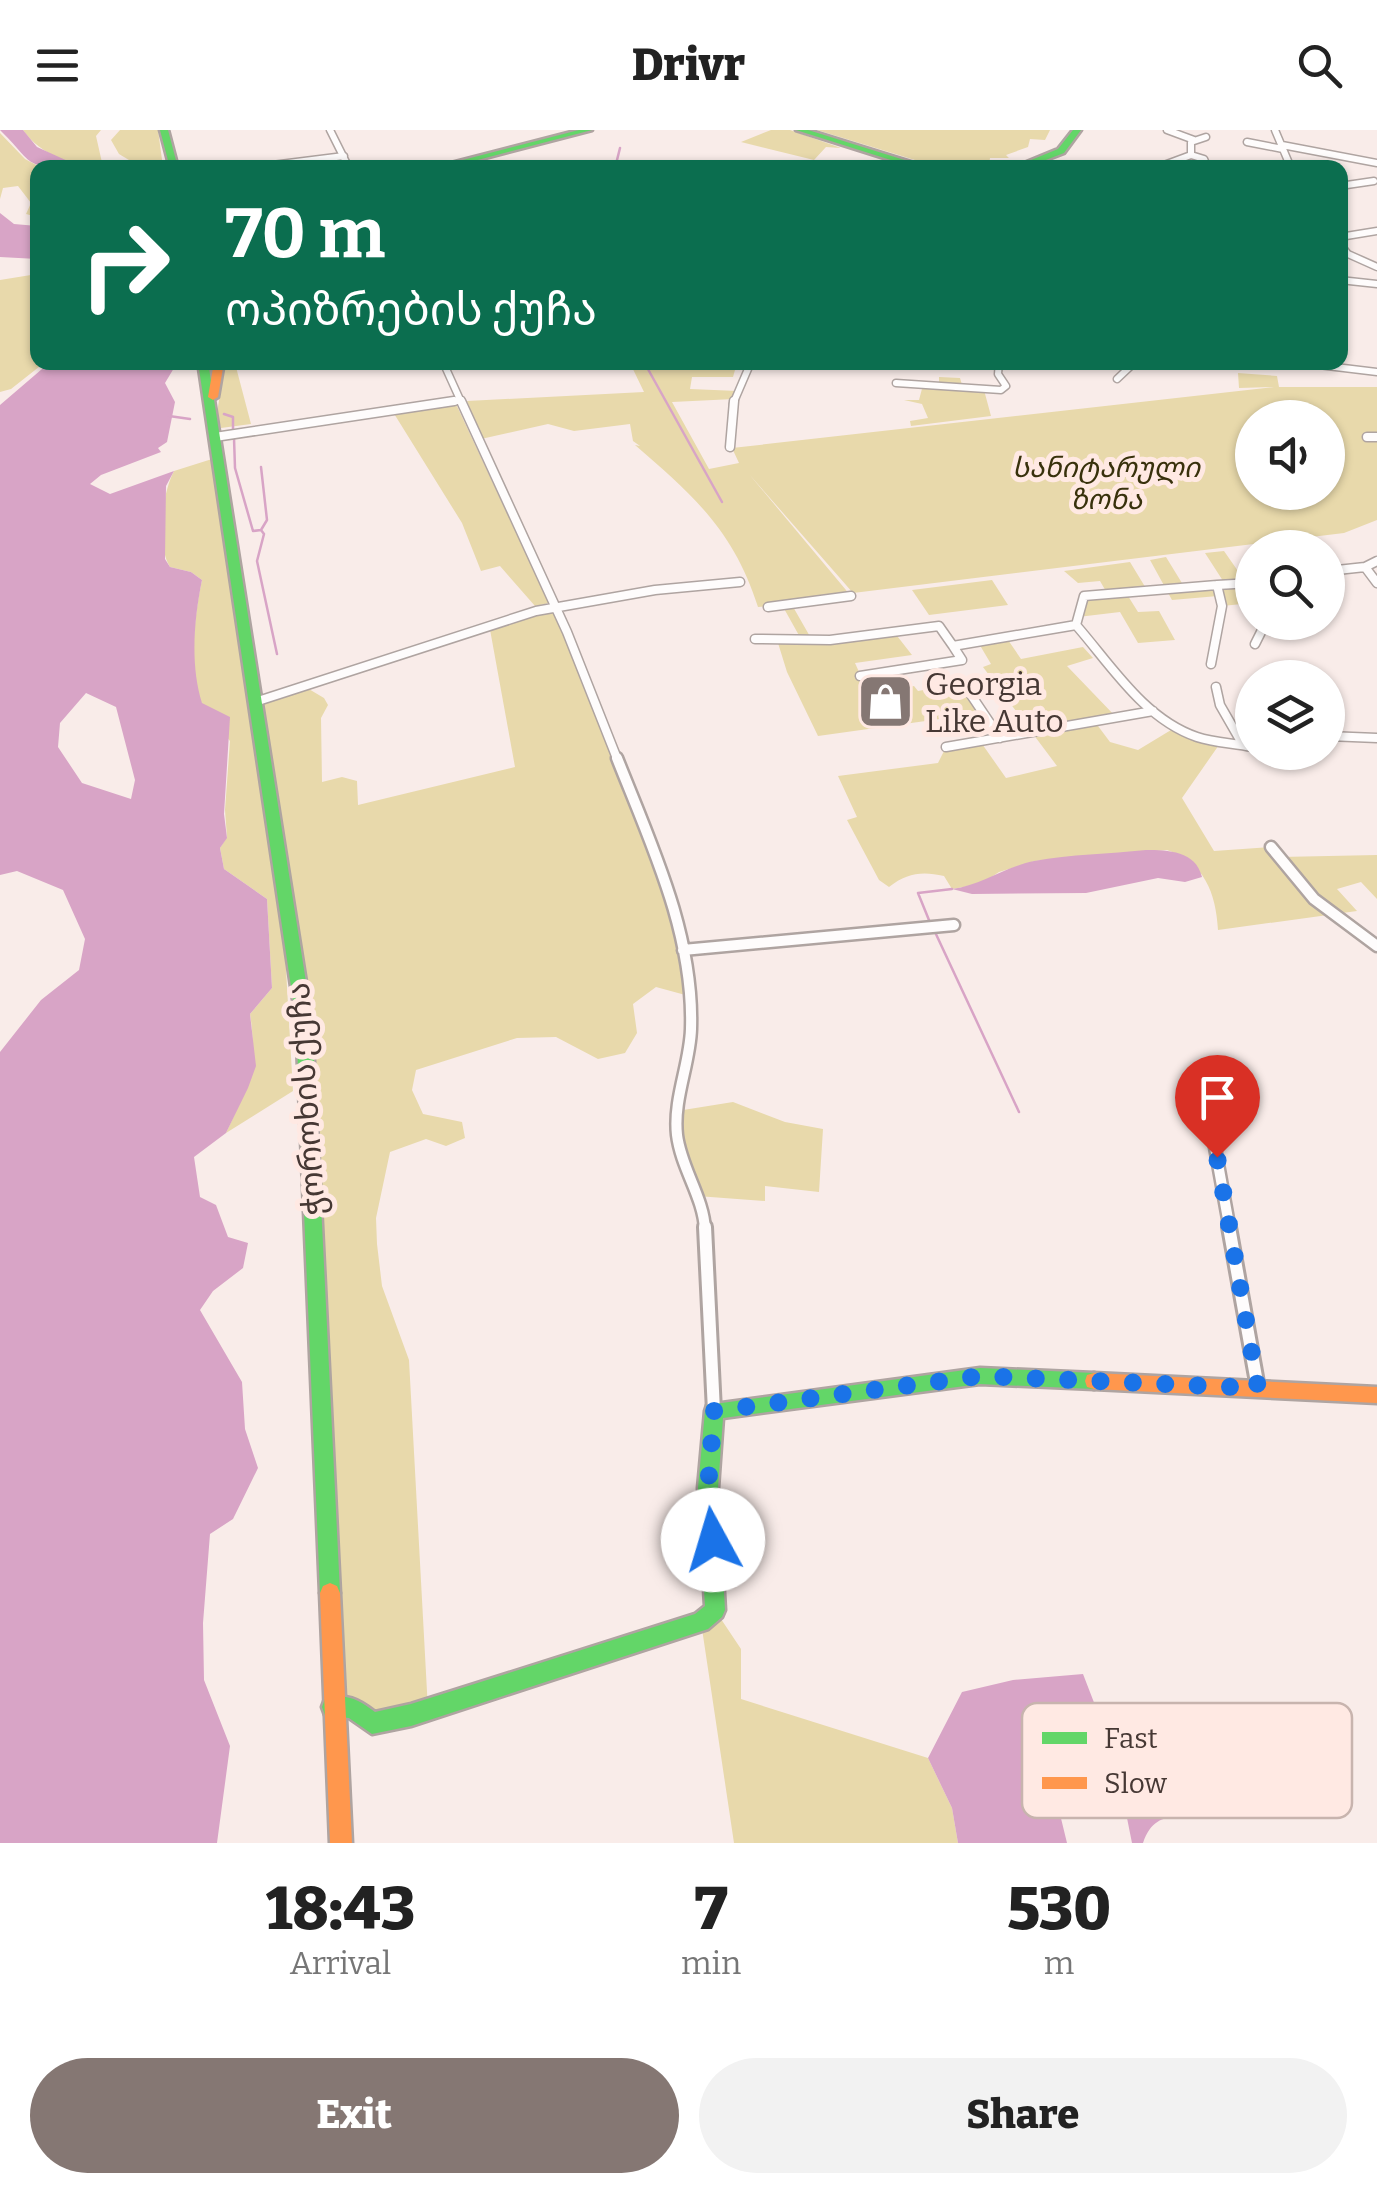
<!DOCTYPE html>
<meta charset="utf-8">
<style>
body{margin:0;font-family:Bitter,"Noto Sans Georgian",serif;background:#f2f2f2;color:#222;height:100vh;display:flex;flex-direction:column;font-size:38px;white-space:nowrap}
*{box-sizing:border-box;margin:0}
p{font-size:32px;color:#767676}
.icon{flex:none;width:55px;height:55px;fill:none;stroke:currentColor;stroke-width:2;stroke-linecap:round;stroke-linejoin:round}
.map{position:relative;height:1713px;overflow:hidden}
.panel{display:flex;flex-direction:column;background:#fff;flex:1}
.panel>*{flex:none}
.guide{position:absolute;left:30px;top:30px;width:1318px;height:210px;border-radius:20px;box-shadow:0 2px 8px #0004;background:#0b6e4f;color:#fff;overflow:hidden}
.tools{position:absolute;left:1235px;top:270px;display:grid;gap:20px}
.tools a{display:grid;place-items:center;width:110px;height:110px;border-radius:50%;background:#fff;box-shadow:0 2px 8px #0004;font-size:50px}
.pin{position:absolute;display:grid;place-items:center;width:85px;height:85px;color:#fff;margin:-102px -42px;border-radius:50% 50% 50% 0;rotate:-45deg;box-shadow:0 0 10px #0007}
.pin .icon{rotate:45deg}
.me{position:absolute;width:110px;margin:-55px;rotate:354deg;stroke-linejoin:round;filter:drop-shadow(0 0 8px #0008)}
.turn{display:flex;align-items:center;gap:35px;height:210px;padding:0 30px;font-size:45px}
.turn .icon{width:130px;height:130px;stroke-width:2.5}
.turn b{display:block;font-size:70px;line-height:85px}
.eta{display:flex;justify-content:space-evenly;align-items:center;height:170px;text-align:center}
.eta b{font-size:60px;font-weight:800;line-height:70px}
.primary-button{display:flex;gap:20px;margin-top:auto;padding:20px 30px}
.primary-button a{flex:1;height:115px;border-radius:60px;background:#857773;color:#fff;font-size:40px;font-weight:800;line-height:115px;text-align:center}
.primary-button a+a{background:#f2f2f2;color:#222}
header{display:flex;justify-content:space-between;align-items:center;height:130px;padding:0 30px;background:#fff;font-size:45px;font-weight:800}
.map>svg:first-child{display:block}
</style>
<header><svg class="icon" aria-label="menu" viewBox="0 0 24 24"><path d="M4 6h16M4 12h16M4 18h16"/></svg>Drivr<svg class="icon" aria-label="search" viewBox="0 0 24 24"><circle cx="10" cy="10" r="6"/><path d="M15 15l6 6"/></svg></header>
<div class="map">
<svg width="1377" height="1713" viewBox="0 0 1377 1713">
<rect width="100%" height="100%" fill="#f9ece9"/>
<path fill="#e8d9ab" fill-rule="evenodd" d="M23,0h78l-5,6 7,31c-28,0 -63,-12 -80,-37z
M120,0h38l5,37h-49l5,-6 10,-1 -10,-6 -8,-14z
M771,0h19l51,18 -15,-1 -12,13 -73,-18z
M817,0h233l-5,10 -15,-1 -2,8 -22,8 3,3h-19l-1,7 -16,2 -17,-5 -4,5 -11,1z
M0,3l25,26 15,8 -3,50 -11,-3 5,-11 -13,-17 -15,2 -3,11z
M37,144l1,88 6,1 -33,26 -11,3v-112z
M225,233l11,4 15,57 -30,4 -4,-15z
M630,233h83l-2,6 24,1 -2,7h-41l-2,12 48,2 -4,8 -62,3 37,67 30,-6 -7,-15 542,-61 -35,1 -1,-15 39,3 2,11h98v133l-33,13 -491,60 -104,-119 102,122 -59,9 20,35 82,-8 18,23 -57,8 14,31 45,-8 4,5 45,-8 20,30 -165,23 -31,-64 -9,-29 23,-4 -19,-34 -24,2c-24,-76 -65,-112 -123,-162l5,1 -7,-5 -3,-17 -56,7 -26,-7 -67,15 -14,-38 177,-9zM1252,288h76v74h-76z
M939,247l21,1 3,10 21,2 7,26 -80,10 -1,-5 18,-3 -6,-14 -18,-4h15l4,-15 16,1z
M456,274l93,199 -14,3 -35,-40 -19,5 -19,-48 -69,-111z
M212,329l73,493 8,139 -67,42c20,-42 32,-71 24,-119l22,-26 -5,-89 -43,-30 -4,-21 7,-11 -2,-27 5,-69c-9,-12 -21,-24 -28,-37 -15,-30 -7,-93 0,-124l-11,-8 -21,-5c-14,-23 -8,-73 4,-96z
M1224,421l23,33 5,19 -30,3 -4,-10 -46,4 -22,-40 16,-3 19,31 40,-4 -20,-31z
M1130,432l17,28 -40,3 -7,-12 -22,2 -14,-12z
M992,450l16,25 -79,10 -17,-25z
M1128,466l10,16 21,-1 16,29 -37,3 -18,-31 -42,5 8,-19z
M556,477l111,279 22,110 -33,-9 -23,17 4,29 -12,20 -27,6 -42,-22 -39,1 -101,32 -4,20 11,24 39,8 3,16 -19,8 -20,-7 -36,13 -14,66 1,26 5,42 27,74 19,350 -56,13 -39,-16 -24,-609 -51,-397 44,-16 22,13 4,7 -7,13 1,64 20,-5 15,4 1,24 157,-38 -26,-143z
M1006,507l15,22 62,-12 10,11 -26,8 50,52 -22,4 15,20 28,8 38,-23 45,15 -39,56 32,53 57,-4 9,10 97,-2v44l-16,-17 -24,7 20,22 -139,19c-2,-37 -14,-68 -51,-80l-132,11 -36,11 -18,12 -29,5 -8,-13c-22,-5 -37,-3 -55,11l-10,-7 -32,-60 10,-3 -19,-41 100,-13 8,-16 34,-6 26,37 51,-12 -74,-99 8,-3 -13,-22z
M733,972l52,20 38,7 -4,63 -54,-6v15l-68,-5 -10,-18 -10,-67z
M715,1480l26,39v50l187,59 24,50 6,35h-224l-33,-221z"/>
<path fill="#d8a4c6" fill-rule="evenodd" d="M0,0h23l14,17 44,20c-60,1 -45,-2 -81,-37z
M0,83l14,11 23,2v33l-37,-2z
M170,233l4,5 -9,15 10,19 -8,40 -9,6 3,4 -60,23 -11,9 20,10 64,-23 -8,15 -1,73 5,8 21,5 11,8c-8,39 -12,85 0,123l28,14 -6,97 3,24 -7,10 4,21 43,30 5,89 -22,26 6,52 -8,22 -22,45 -32,24 6,40 16,8 12,32 20,6 -5,25 -30,23 -13,19 42,72 3,47 13,39 -25,51 -23,15 -7,89 1,57 26,66 -13,97h-217v-791l41,-52 38,-30 6,-31 -22,-49 -46,-19 -17,4v-470l49,-42zM86,563l30,14 19,73 -4,19 -49,-16 -24,-36 2,-24z
M1146,720c22,0 50,1 56,27l-17,5 -27,-4 -72,15 -114,1 -20,-5c30,-4 52,-22 82,-28 37,-7 75,-7 112,-11z
M1083,1544l22,57 -64,5 26,107h-109l-6,-35 -24,-50 34,-66 51,-12z
M1142,1616l32,1 24,9 14,42 -16,20c-27,-2 -43,-3 -53,25h-11l-14,-70z"/>
<g fill="none" stroke-linecap="round" stroke-linejoin="round">
<path stroke="#d8a4c6" stroke-width="2.5" d="M615,38l5,-20
M644,232l78,140
M224,284l9,3v13
M169,286l21,3
M234,308l1,30 18,63 8,-1 6,-10 -6,-53
M261,400l3,4 -7,27 20,93
M931,795l-13,-32 34,-4
M935,802l84,180"/>
<defs>
<path id="street-far3" d="M330,0l19,38
M1167,0l27,10
M1275,0l16,38
M1247,12l36,7
M1282,15l95,18
M1191,25v-13l15,-5
M248,38l96,-12
M1156,38l35,-13 13,4 4,9
M1340,56l34,-5
M1340,107l37,-6
M1340,114l8,10 29,13
M1340,150l37,4
M443,232l19,42
M1294,232l83,10
M1117,249l18,-17
M896,253l105,7 5,-4 -8,-12 1,-12
M437,274l24,-4
M733,274l18,-42"/>
<path id="street-far2" d="M461,271l106,231 51,129
M215,307l239,-36
M1367,307h10
M730,317l4,-46
M1377,431l-12,6 12,16
M1328,441l37,-4
M768,477l83,-11
M1076,495c35,40 68,94 121,112 18,6 37,6 55,10
M1076,495l8,-29 133,-11
M755,509l75,1 109,-14 14,20
M1255,514l11,-22
M1211,534l11,-58 -5,-21 35,-2
M860,546l102,-16 -9,-14 123,-21
M963,553l37,55
M1216,557l4,18 23,40
M258,571l278,-90 119,-21 85,-8
M1328,606l49,2
M946,617l207,-36"/>
<path id="street-far1" d="M617,628c34,86 77,176 74,271 -1,35 -18,70 -14,106 4,33 27,63 28,95
M1271,717l43,52 63,47
M683,820l271,-25
M1214,1012l16,88"/>
<path id="street" d="M705,1097l9,184
M1229,1097l29,161"/>
<path id="fast" d="M160,0h8l10,38h-8z
M579,0h13l-145,38h-15z
M796,0h12l122,38h-14z
M1073,0h8l-17,23 -39,15h-13l46,-19z
M198,232h10l104,658 28,573 -3,7 -7,3 -7,-3 -3,-7 -24,-573z
M980,1238l114,5 7,2 2,6 -2,6 -7,2 -114,-5 -257,34 -5,70 7,122 -3,7 -14,12 -297,97 -39,8 -23,-16 -24,-3 -3,-8 3,-8c20,-7 35,1 50,13l36,-8 284,-90 10,-8 -7,-118 7,-77 2,-6z"/>
<path id="slow" d="M214,232h10l-6,35 -5,3 -5,-3z
M1094,1243l283,14v16l-283,-14 -7,-2 -2,-6 2,-6z
M330,1453l7,3 3,7 12,250h-22l-10,-250 3,-7z"/>
</defs>
<use href="#street-far3" stroke="#afa4a1" stroke-width="9"/>
<use href="#street-far2" stroke="#afa4a1" stroke-width="11"/>
<use href="#street-far1" stroke="#afa4a1" stroke-width="15"/>
<use href="#street" stroke="#afa4a1" stroke-width="18"/>
<use href="#fast" stroke="#afa4a1" stroke-width="5"/>
<use href="#slow" stroke="#afa4a1" stroke-width="5"/>
<use href="#street-far3" stroke="#fefcfc" stroke-width="6"/>
<use href="#street-far2" stroke="#fefcfc" stroke-width="8"/>
<use href="#street-far1" stroke="#fefcfc" stroke-width="10"/>
<use href="#street" stroke="#fefcfc" stroke-width="12"/>
<use href="#fast" fill="#63d668" fill-rule="evenodd"/>
<use href="#slow" fill="#ff974d" fill-rule="evenodd"/>
</g>
<g fill="none" stroke-linecap="round" stroke-linejoin="round">
<path stroke="#1a73e8" stroke-width="18" stroke-dasharray="0 32.4" d="M713,1410l-5,-52 6,-77 266,-35 278,12 -41,-231"/>
</g>
<defs>
<symbol id="shop-square" viewBox="-11 -11 22 22"><rect x="-9" y="-9" width="18" height="18" rx="4" fill="#857773" stroke="#ffe9e3"/><path d="M-5-2.5h2.3a2.7 3.5 0 0 1 5.4 0H5L5.5 6h-11ZM-1.5-2.5h3a1.5 2.3 0 0 0-3 0Z" fill="#fff"/></symbol>
</defs>
<g fill-rule="evenodd">
<use href="#shop-square" x="854" y="540" width="63" height="63"/>
</g>
<g text-anchor="middle" stroke-width="10" stroke-linejoin="round" paint-order="stroke">
<g font-size="28" font-style="italic" fill="#38310c" stroke="#ffe9e3">
<text x="1106" y="347">სანიტარული<tspan x="1106" dy="32">ზონა</tspan></text>
</g>
<g font-size="32" fill="#463834" stroke="#ffe9e3" text-anchor="start">
<text x="925" y="565">Georgia<tspan x="925" dy="37">Like Auto</tspan></text>
</g>
<g font-size="32" fill="#463834" stroke="#ffe9e3">
<text transform="translate(306 969) rotate(-94)" y="11">ჭოროხის ქუჩა</text>
</g>
</g>
<rect x="1022" y="1573" width="330" height="115" rx="15" fill="#ffe9e3" stroke="#c8b4ae" stroke-width="2.5"/>
<rect x="1042" y="1602" width="45" height="12" fill="#63d668"/>
<rect x="1042" y="1647" width="45" height="12" fill="#ff974d"/>
<g font-size="28" fill="#463834">
<text x="1104" y="1618">Fast</text>
<text x="1104" y="1663">Slow</text>
</g>
</svg>
<div class="tools">
<a><svg class="icon" aria-label="sound" viewBox="0 0 24 24"><path d="M4 9h4l5-4v14l-5-4H4zM17 9q2 3 0 6"/></svg></a>
<a><svg class="icon" aria-label="search" viewBox="0 0 24 24"><circle cx="10" cy="10" r="6"/><path d="M15 15l6 6"/></svg></a>
<a><svg class="icon" aria-label="layers" viewBox="0 0 24 24"><path d="M12 4l9 5-9 5-9-5zM3 14l9 5 9-5"/></svg></a>
</div>
<div class="pin" style="left:1217px;top:1027px;background:#d93025"><svg class="icon" aria-label="arrive" viewBox="0 0 24 24"><path d="M6 21V4h12l-3 4 3 4H6"/></svg></div>
<svg class="me" style="left:713px;top:1410px" viewBox="-20 -20 40 40"><circle r="19" fill="#fff"/><path d="M0-13L10 11 0 6-10 11z" fill="#1a73e8"/></svg>
<div class="guide">
<div class="turn"><svg class="icon" aria-label="right" viewBox="0 0 24 24"><path d="M7 20v-9h11M14 6l5 5-5 5"/></svg><div><b>70 m</b>ოპიზრების ქუჩა</div></div>
</div>
</div>
<section class="panel">
<div class="eta">
<div><b>18:43</b><p>Arrival</p></div>
<div><b>7</b><p>min</p></div>
<div><b>530</b><p>m</p></div>
</div>
<div class="primary-button"><a>Exit</a><a>Share</a></div>
</section>
